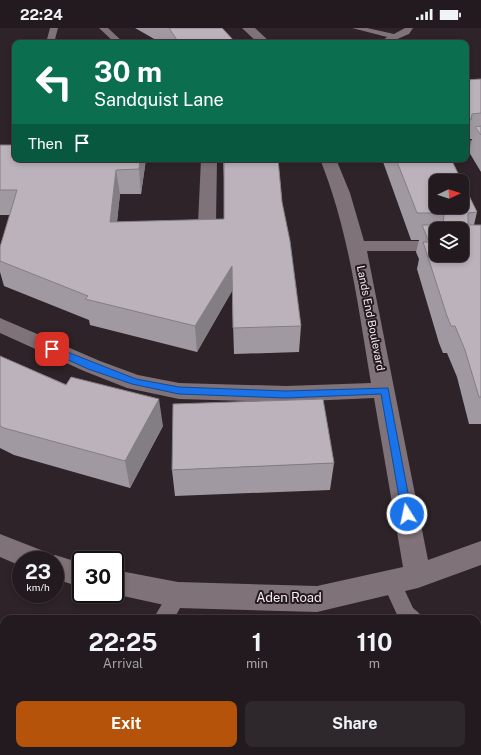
<!DOCTYPE html>
<style>
body{margin:0;font-family:"Public Sans",sans-serif;background:#2e272b;color:#f1f3f6;height:100vh;display:flex;flex-direction:column;font-size:15px;white-space:nowrap}
*{box-sizing:border-box;margin:0}
p{font-size:13px;color:#a2a1a4}
.icon{flex:none;width:22px;height:22px;fill:none;stroke:currentColor;stroke-width:2;stroke-linecap:round;stroke-linejoin:round}
.map{position:relative;flex:1;overflow:hidden}
.drawer{position:absolute;left:0px;top:587px;width:481px;height:140px;display:flex;flex-direction:column;background:#221a1e;border-radius:12px 12px 0 0;box-shadow:0 2px 6px #0003,0 0 0 1px #3f383c}
.drawer>*{flex:none}
.hud{position:absolute;left:12px;top:12px;width:457px;height:122px;border-radius:8px;box-shadow:0 2px 6px #0003,0 0 0 1px #3f383c;background:#0b6e4f;color:#fff;overflow:hidden}
.needle{width:26px;rotate:86deg}
.fabs{position:absolute;left:429px;top:146px;display:grid;gap:8px}
.fabs a{display:grid;place-items:center;width:40px;height:40px;border-radius:8px;background:#221a1e;box-shadow:0 2px 6px #0003,0 0 0 1px #3f383c;font-size:20px}
.speed{position:absolute;left:12px;top:523px;display:flex;gap:8px;font-size:20px;font-weight:700;text-align:center}
.speed>*{display:grid;place-content:center;width:52px;height:52px;border-radius:50%;background:#221a1e;box-shadow:0 2px 6px #0003,0 0 0 1px #3f383c;line-height:1}
.speed small{font-size:10px;font-weight:400}
.speed .limit{border:2px solid #111;border-radius:6px;background:#fff;color:#111}
.pin{position:absolute;display:grid;place-items:center;width:34px;height:34px;color:#fff;margin:-17px;border-radius:8px;box-shadow:0 2px 6px #0006}
.me{position:absolute;width:44px;margin:-22px;rotate:350deg;stroke-linejoin:round;filter:drop-shadow(0 0 3px #0008)}
.turn{display:flex;align-items:center;gap:14px;height:84px;padding:0 16px;font-size:18px}
.turn .icon{width:52px;height:52px;stroke-width:2.5}
.turn b{display:block;font-size:28px;line-height:34px}
.then{display:flex;align-items:center;height:38px;padding:0 16px;background:#0003;gap:8px;font-size:15px}
.eta{display:flex;justify-content:space-evenly;align-items:center;height:68px;text-align:center}
.eta b{font-size:24px;font-weight:700;line-height:28px}
.button{display:flex;gap:8px;margin-top:auto;padding:8px 16px}
.button a{flex:1;height:46px;border-radius:8px;background:#b45309;color:#fff;font-size:16px;font-weight:700;line-height:46px;text-align:center}
.button a+a{background:#2e272b;color:#f1f3f6}
.status{display:flex;justify-content:space-between;align-items:center;height:28px;padding:0 20px;background:#221a1e;direction:ltr}
.status svg{height:11px;fill:currentColor}
.map>svg:first-child{display:block}
</style>
<div class="status"><b>22:24</b><svg viewBox="0 0 49 12"><path d="M0 12V9h3v3zM5 12V6h3v6zM10 12V3h3v9zM15 12V0h3v12zM26 1h20v11H26zM47 4h2v5h-2z"/></svg></div>
<div class="map">
<svg width="481" height="727" viewBox="0 0 481 727">
<rect width="100%" height="100%" fill="#2d2328"/>
<g fill="none" stroke-linecap="round" stroke-linejoin="round">
<path fill="#7f7278" fill-rule="evenodd" d="M50,0h8l-4,15h-8z
M99,0h9l16,15h-9z
M352,0h15l27,6 11,-6h8l-4,6 -21,9 -6,-2 5,-4z
M391,546l7,2 15,32 6,5 3,6h-23l-17,-37 2,-6z
M178,558l7,3 2,6 -13,24h-21l18,-30z
M477,604h4v20h-4z
M60,723h24l-2,4h-24z"/>
<path fill="#7f7278" fill-rule="evenodd" d="M242,0h13l16,15h-13z
M481,111v10l-15,2v-10z
M201,131h16l-1,64 -3,4 -6,1 -6,-1 -3,-4z
M320,131h16l14,34 14,48h72v10h-69l61,309 53,-19v24l-63,23 -101,24 -139,-4 -64,-14 1,-24 63,12 139,4 86,-19 -29,-169 -88,4 -107,-3 -52,-11 -43,-17 -84,-38v-15l100,43 38,14 41,8 107,3 85,-3c-13,-76 -22,-152 -51,-224z
M0,506l46,18 3,5 6,-2 26,8v24l-26,-8v-19h-34v6l-21,-9z"/>
</g>
<path fill="#a199a2" d="M135,0h87l14,15h-75l-12,-7z
M481,51v93l-12,-20 3,-13h-6v-59z
M0,117l146,14 -5,35h-21l-3,28 107,-3v-41l-1,-19h55l4,43 19,124 -2,26 -65,2 -2,-63 -35,61 -107,-27 -1,-5 -85,-34 -4,-14v-25l10,-32h-10z
M382,131h69l26,53 -3,13h7v199h-12l-12,-47 -10,-24h-4l-4,-10 -22,-74 2,-10 -3,-7 3,-12h-8z
M0,328l163,70 -33,62 -116,-33 -14,-7z
M334,435l-4,27 -155,6 -3,-26z
M481,643v61l-4,-9v-51z
M153,723h268l1,4h-268z"/>
<path fill="#837d84" d="M140,131h6l-5,35 -2,-25z
M116,142l4,24 -6,54 -4,-26z
M232,238v25l-35,61 -2,-26z
M159,371l4,27 -33,62 -5,-27z"/>
<path fill="#bbb2bc" stroke="#837d84" fill-rule="evenodd" d="M169,0h53l14,15h-57z
M481,51v34l-9,1 -1,6 -5,-7v-33z
M481,98v9l-6,-8z
M0,117h15v14h125l-1,10 -23,1 -6,52 114,-3v-60h54l4,43 8,39 11,85 -68,2 -1,-62 -37,60 -110,-27 3,-3 -88,-35v-14l17,-57h-17z
M396,131h55l26,53 -9,1v12h13v172h-2l-14,-47 -10,-24h-4l-4,-10 -24,-74h6l-7,-17h21l1,-11 -2,-1h-25zM436,153h26v26h-26zM436,201h26v26h-26z
M0,328l66,29 5,-8 88,22 -34,62 -121,-33 -4,-2z
M323,371l11,64 -162,7 1,-66z
M481,643v11l-4,-9v-1z
M165,723h256l1,4h-257z"/>
<path fill="#1a73e8" stroke="#114b97" d="M52,318l84,33 43,8 107,4 102,-3 24,126 -1,3h-8l-1,-3 -21,-120 -95,4 -107,-4 -47,-10 -44,-15 -39,-18 -1,-2z"/>
<g text-anchor="middle" stroke-width="4" stroke-linejoin="round" paint-order="stroke">
<g font-size="11" fill="#f2ebef" stroke="#241a1f">
<text transform="translate(371 290) rotate(79)" y="4">Lands End Boulevard</text>
</g>
<g font-size="13" fill="#f2ebef" stroke="#241a1f">
<text x="289" y="574">Aden Road</text>
</g>
</g>
</svg>
<div class="fabs">
<a><svg class="needle" viewBox="-14 -14 28 28"><path d="M0-13l5 13h-10z" fill="#e53935"/><path d="M0 13l5-13h-10z" fill="#a2a1a4"/></svg></a>
<a><svg class="icon" aria-label="layers" viewBox="0 0 24 24"><path d="M12 4l9 5-9 5-9-5zM3 14l9 5 9-5"/></svg></a>
</div>
<div class="speed"><div>23<small>km/h</small></div><div class="limit">30</div></div>
<div class="pin" style="left:52px;top:321px;background:#d93025"><svg class="icon" aria-label="arrive" viewBox="0 0 24 24"><path d="M6 21V4h12l-3 4 3 4H6"/></svg></div>
<svg class="me" style="left:407px;top:486px" viewBox="-20 -20 40 40"><circle r="17" fill="#1a73e8" stroke="#fff" stroke-width="3"/><path d="M0-11L8 9 0 5-8 9z" fill="#fff"/></svg>
<div class="hud">
<div class="turn"><svg class="icon" aria-label="left" viewBox="0 0 24 24"><path d="M17 20v-9H6M10 6l-5 5 5 5"/></svg><div><b>30 m</b>Sandquist Lane</div></div>
<div class="then">Then<svg class="icon" aria-label="arrive" viewBox="0 0 24 24"><path d="M6 21V4h12l-3 4 3 4H6"/></svg></div>
</div>
<section class="drawer">
<div class="eta">
<div><b>22:25</b><p>Arrival</p></div>
<div><b>1</b><p>min</p></div>
<div><b>110</b><p>m</p></div>
</div>
<div class="button"><a>Exit</a><a>Share</a></div>
</section>
</div>
